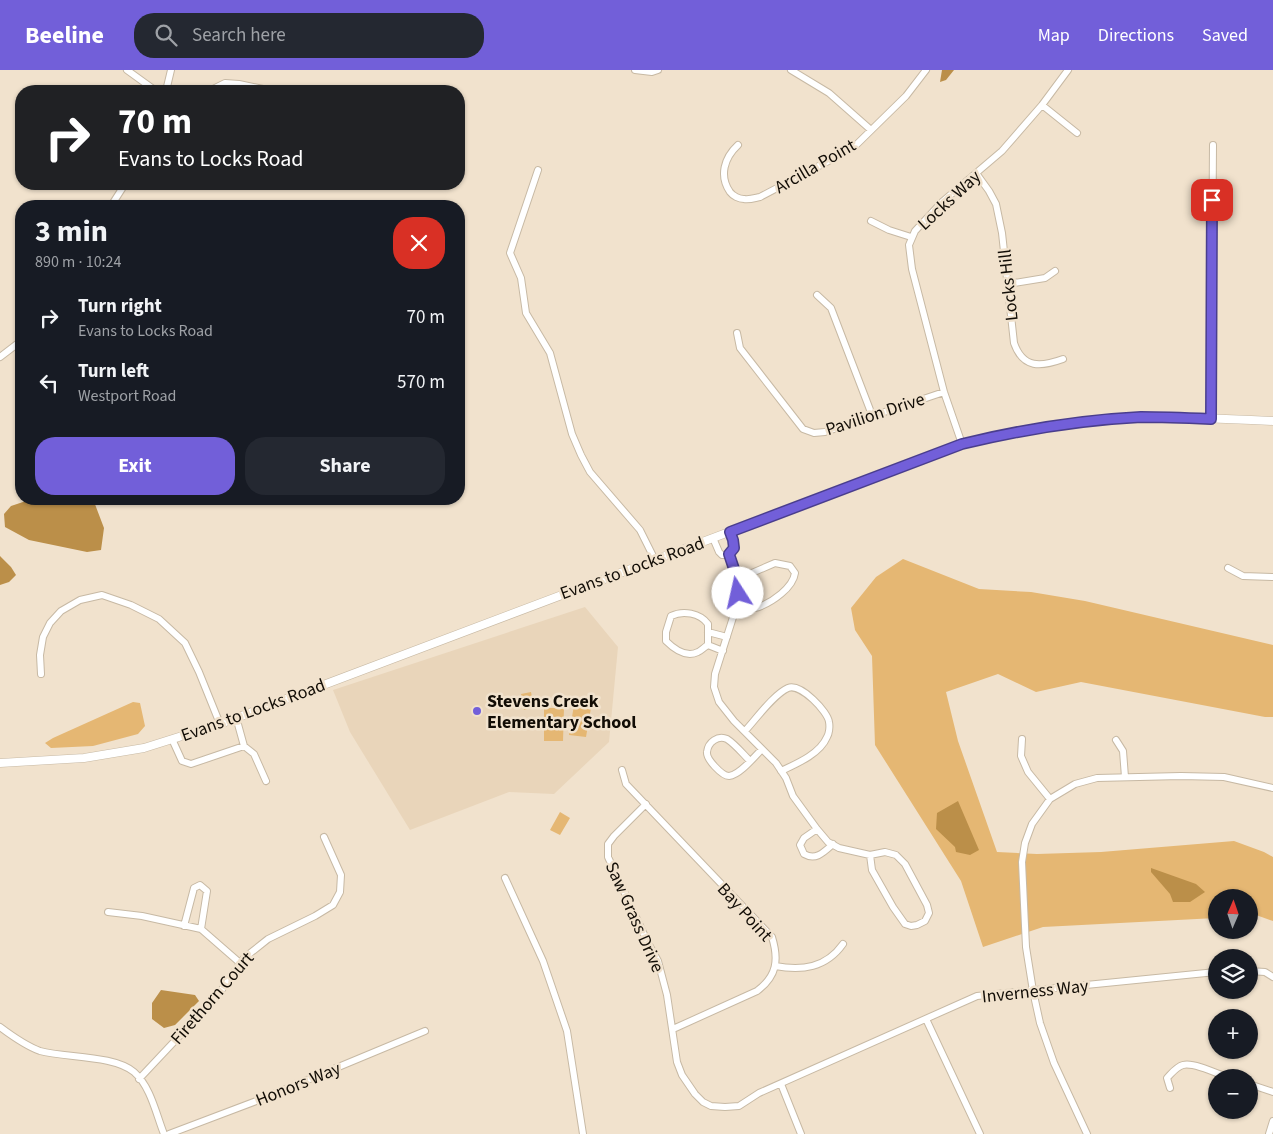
<!DOCTYPE html>
<meta charset="utf-8">
<style>
body{margin:0;font-family:"Source Sans 3",sans-serif;background:#242831;color:#f1f3f6;height:100vh;display:flex;flex-direction:column;font-size:19px;white-space:nowrap}
*{box-sizing:border-box;margin:0}
p{font-size:16px;color:#9ea1a6}
.icon{flex:none;width:28px;height:28px;fill:none;stroke:currentColor;stroke-width:2;stroke-linecap:round;stroke-linejoin:round}
.map{position:relative;flex:1;overflow:hidden}
.details{position:absolute;left:15px;top:130px;width:450px;height:305px;display:flex;flex-direction:column;background:#171b24;border-radius:20px;box-shadow:0 1px 4px #0004}
.details>*{flex:none}
.hud{position:absolute;left:15px;top:15px;width:450px;height:105px;border-radius:20px;box-shadow:0 1px 4px #0004;background:#202124;color:#fff;overflow:hidden}
.needle{width:32px;rotate:2deg}
.buttons{position:absolute;left:1208px;top:819px;display:grid;gap:10px}
.buttons a{display:grid;place-items:center;width:50px;height:50px;border-radius:50%;background:#171b24;box-shadow:0 1px 4px #0004;font-size:25px}
.pin{position:absolute;display:grid;place-items:center;width:42px;height:42px;color:#fff;margin:-21px;border-radius:10px;box-shadow:0 2px 8px #0006}
.me{position:absolute;width:55px;margin:-28px;rotate:350deg;stroke-linejoin:round;filter:drop-shadow(0 0 4px #0008)}
.turn{display:flex;align-items:center;gap:18px;height:105px;padding:0 20px;font-size:22px}
.turn .icon{width:65px;height:65px;stroke-width:2.5}
.turn b{display:block;font-size:35px;line-height:42px}
.round{display:grid;place-items:center;flex:none;width:52px;height:52px;border-radius:20px;background:#242831}
.summary{display:flex;align-items:center;justify-content:space-between;height:85px;padding:0 20px}
h1{font-size:30px;font-weight:700;line-height:38px}
.cta{display:flex;gap:10px;margin-top:auto;padding:10px 20px}
.cta a{flex:1;height:58px;border-radius:20px;background:#725fd9;color:#fff;font-size:20px;font-weight:700;line-height:58px;text-align:center}
.cta a+a{background:#242831;color:#f1f3f6}
ul{padding:0;list-style:none}
li{display:flex;align-items:center;gap:15px;height:65px;padding:0 20px}
li div{flex:1}
li b{display:block;font-size:19px}
li em{font-style:normal}
header{display:flex;align-items:center;gap:30px;box-sizing:border-box;height:70px;padding:0 25px;background:#725fd9;color:#fff}
header strong{font-size:24px}
nav{display:flex;gap:28px;margin-inline-start:auto;font-size:18px}
.search{width:350px;height:45px;background:#242831;display:flex;align-items:center;gap:12px;box-sizing:border-box;padding:0 18px;border-radius:20px;color:#9ea1a6;font-size:19px}
.map>svg:first-child{display:block}
</style>
<header>
<strong>Beeline</strong>
<div class="search"><svg class="icon" aria-label="search" viewBox="0 0 24 24"><circle cx="10" cy="10" r="6"/><path d="M15 15l6 6"/></svg>Search here</div>
<nav><a>Map</a><a>Directions</a><a>Saved</a></nav>
</header>
<div class="map">
<svg width="1273" height="1064" viewBox="0 0 1273 1064">
<rect width="100%" height="100%" fill="#f1e2cd"/>
<path fill="#e9d5ba" d="M585,537l33,40 -9,95 -55,52 -45,-2 -99,38 -60,-98 -17,-42z"/>
<path fill="#e5b773" d="M903,489l76,30 52,3 54,9 188,44v72h-8l-184,-35 -45,10 -38,-18 -52,18 12,49 39,111 40,2 64,-2 133,-11 30,11 9,5v64l-17,-6 -7,1v-18h-33v20l-173,9 -60,20 -22,-66 -86,-136 -3,-89 -17,-26 -4,-22 25,-31z
M531,622l3,16 -10,2 -3,-16z
M575,629l17,3 -6,35 -17,-2z
M133,632l7,1 5,23 -7,8 -45,12 -42,2 -6,-5 8,-5z
M544,638h20l-1,33h-19z
M560,742l10,6 -10,17 -10,-5z"/>
<path fill="#bb8f49" d="M942,0h12l-8,10 -6,2z
M32,429h61l11,29 -3,22 -14,2 -58,-12 -24,-13 -1,-13 7,-8z
M0,486l11,11 5,8 -7,7 -9,3z
M958,731l21,49 -9,5 -14,-3 -1,-5 -19,-18 1,-16z
M1151,798l45,16 9,8 -15,10h-17l-3,-8 -19,-22z
M161,920l34,5 4,6 -24,24 -11,3 -12,-9v-16z"/>
<g fill="none" stroke-linecap="round" stroke-linejoin="round">
<defs>
<path id="minor" d="M127,0l29,21
M635,0l17,2 6,-2
M791,0l38,23 42,37
M166,21l5,-21
M209,21l16,-8 14,1 34,7
M1042,35l35,28
M738,75c-14,13 -19,31 -8,47 3,4 9,7 14,7 5,1 11,-1 16,-2l93,-49 53,-52 20,-26
M538,100l-28,83 11,25 5,35 24,40 22,81 9,21 9,17 50,58 15,30
M976,103l13,18 7,13 6,29 12,110c9,26 27,24 49,16
M111,136l14,-22
M871,151l18,9 22,7
M1008,214l37,-6 10,-7
M817,225l14,13 41,107
M737,263l3,15 63,81 11,4 11,-1 119,-40
M0,287l21,-16
M1211,349l2,-274
M962,374l-18,-52 -32,-123 -3,-24 6,-14 27,-29 60,-51 40,-46 26,-35
M713,468l6,14 3,3h5l7,-7 -1,-7 -3,-9
M729,484l10,27 -1,12 -3,18 -20,63 -1,13 5,15 15,19 42,42 10,15 7,18 24,33 11,13 11,6 31,7 15,-3 11,3 9,9 22,41 2,8 -4,8 -8,4 -6,1 -6,-2 -12,-17 -21,-37 -2,-15
M1228,498l15,8 30,1
M735,541c8,-1 16,-2 24,-4 13,-5 34,-19 36,-34l-5,-7 -15,-3 -37,16
M708,562l19,5
M708,575v-21c-8,-11 -25,-14 -37,-8l-5,16v9c8,8 20,17 32,11 3,-1 6,-5 10,-7l15,6
M41,604l-1,-19 3,-18 7,-14 11,-12 19,-11 22,-5 29,10 28,14 26,24 14,29 21,52
M236,647l8,29 10,8 12,27
M745,661c11,-12 29,-37 43,-43 13,-5 40,24 41,34 1,5 0,12 -2,15 -7,17 -31,27 -46,34
M172,669l10,22 9,3 53,-18
M1022,669l-1,17 7,16 22,27
M1116,670l7,11 2,26
M750,691c-7,-7 -15,-17 -23,-22 -9,-4 -19,3 -20,13 -1,7 15,24 22,24 11,-1 26,-20 33,-27
M622,700l4,14 146,153c7,23 5,39 -15,54l-84,38
M646,734l-32,32 -6,8v13l40,86 10,18 9,34 10,67 5,13 13,19 8,8 8,4 14,1 14,-1 20,-13 218,-97 239,-24
M817,759l-13,9 -4,7 4,9c12,7 20,-2 29,-10
M505,808l38,83 24,70 16,103
M108,842l34,4 59,13 39,34
M184,856l10,-38 6,-3 7,6 -6,38
M775,896c27,5 51,2 68,-22
M1249,901l16,1 8,5
M926,949l54,115
M0,957c12,9 26,19 40,24 26,7 74,4 94,21 17,15 22,42 30,62
M139,1009l79,-84 26,-37 24,-19 47,-23 18,-11 7,-13 1,-17 -17,-38
M781,1014l20,50
M1249,1014l24,8
M1170,1018l-3,-10c5,-5 9,-11 16,-13 11,-3 35,9 46,13
M169,1064l90,-34 166,-69
M1087,1064l-33,-71 -14,-40 -7,-32 -7,-44 -4,-85 3,-19 7,-19 18,-25 25,-15 22,-6 84,-2 43,1 49,11
M1269,1064l4,-13"/>
<path id="tertiary" d="M0,693l84,-5 60,-10 76,-24 742,-280c58,-14 121,-25 181,-27 43,0 87,2 130,4"/>
</defs>
<use href="#minor" stroke="#c7b9a4" stroke-width="8"/>
<use href="#tertiary" stroke="#c7b9a4" stroke-width="9"/>
<use href="#minor" stroke="#fff" stroke-width="6"/>
<use href="#tertiary" stroke="#fff" stroke-width="8"/>
</g>
<g fill="none" stroke-linecap="round" stroke-linejoin="round">
<defs>
<path id="route" d="M738,523v-12l-9,-27 5,-6 -1,-8 -3,-8 232,-88c58,-14 119,-24 179,-27 23,0 47,1 70,2l1,-219"/>
</defs>
<use href="#route" stroke="#4a3e8d" stroke-width="12"/>
<use href="#route" stroke="#725fd9" stroke-width="9"/>
</g>
<circle fill="#725fd9" stroke="#f1e2cd" stroke-width="2" cx="477" cy="641" r="5"/>
<g text-anchor="middle" stroke-width="5" stroke-linejoin="round" paint-order="stroke">
<g font-size="18" fill="#120d06" stroke="#f1e2cd">
<text transform="translate(815 96) rotate(-30)" y="6">Arcilla Point</text>
<text transform="translate(949 130) rotate(-43)" y="6">Locks Way</text>
<text transform="translate(1008 215) rotate(-96)" y="6">Locks Hill</text>
<text transform="translate(875 344) rotate(-18)" y="6">Pavilion Drive</text>
<text transform="translate(632 498) rotate(-20)" y="6">Evans to Locks Road</text>
<text transform="translate(253 640) rotate(-20)" y="6">Evans to Locks Road</text>
<text transform="translate(745 842) rotate(48)" y="6">Bay Point</text>
<text transform="translate(635 847) rotate(66)" y="6">Saw Grass Drive</text>
<text transform="translate(1035 921) rotate(-6)" y="6">Inverness Way</text>
<text transform="translate(212 928) rotate(-49)" y="6">Firethorn Court</text>
<text transform="translate(298 1014) rotate(-22)" y="6">Honors Way</text>
</g>
<g font-size="18" font-weight="bold" fill="#120d06" stroke="#f1e2cd" text-anchor="start">
<text x="487" y="637">Stevens Creek<tspan x="487" dy="21">Elementary School</tspan></text>
</g>
</g>
</svg>
<div class="buttons">
<a><svg class="needle" viewBox="-14 -14 28 28"><path d="M0-13l5 13h-10z" fill="#e53935"/><path d="M0 13l5-13h-10z" fill="#9ea1a6"/></svg></a>
<a><svg class="icon" aria-label="layers" viewBox="0 0 24 24"><path d="M12 4l9 5-9 5-9-5zM3 14l9 5 9-5"/></svg></a>
<a>+</a>
<a>−</a>
</div>
<div class="pin" style="left:1212px;top:130px;background:#d93025"><svg class="icon" aria-label="arrive" viewBox="0 0 24 24"><path d="M6 21V4h12l-3 4 3 4H6"/></svg></div>
<svg class="me" style="left:738px;top:523px" viewBox="-20 -20 40 40"><circle r="19" fill="#fff"/><path d="M0-13L10 11 0 6-10 11z" fill="#725fd9"/></svg>
<div class="hud">
<div class="turn"><svg class="icon" aria-label="right" viewBox="0 0 24 24"><path d="M7 20v-9h11M14 6l5 5-5 5"/></svg><div><b>70 m</b>Evans to Locks Road</div></div>
</div>
<section class="details">
<div class="summary"><div><h1>3 min</h1><p>890 m · 10:24</p></div><a class="round" style="background:#d93025;color:#fff"><svg class="icon" aria-label="close" viewBox="0 0 24 24"><path d="M6 6l12 12M18 6L6 18"/></svg></a></div>
<ul>
<li><svg class="icon" aria-label="right" viewBox="0 0 24 24"><path d="M7 20v-9h11M14 6l5 5-5 5"/></svg><div><b>Turn right</b><p>Evans to Locks Road</p></div><em>70 m</em></li>
<li><svg class="icon" aria-label="left" viewBox="0 0 24 24"><path d="M17 20v-9H6M10 6l-5 5 5 5"/></svg><div><b>Turn left</b><p>Westport Road</p></div><em>570 m</em></li>
</ul>
<div class="cta"><a>Exit</a><a>Share</a></div>
</section>
</div>
